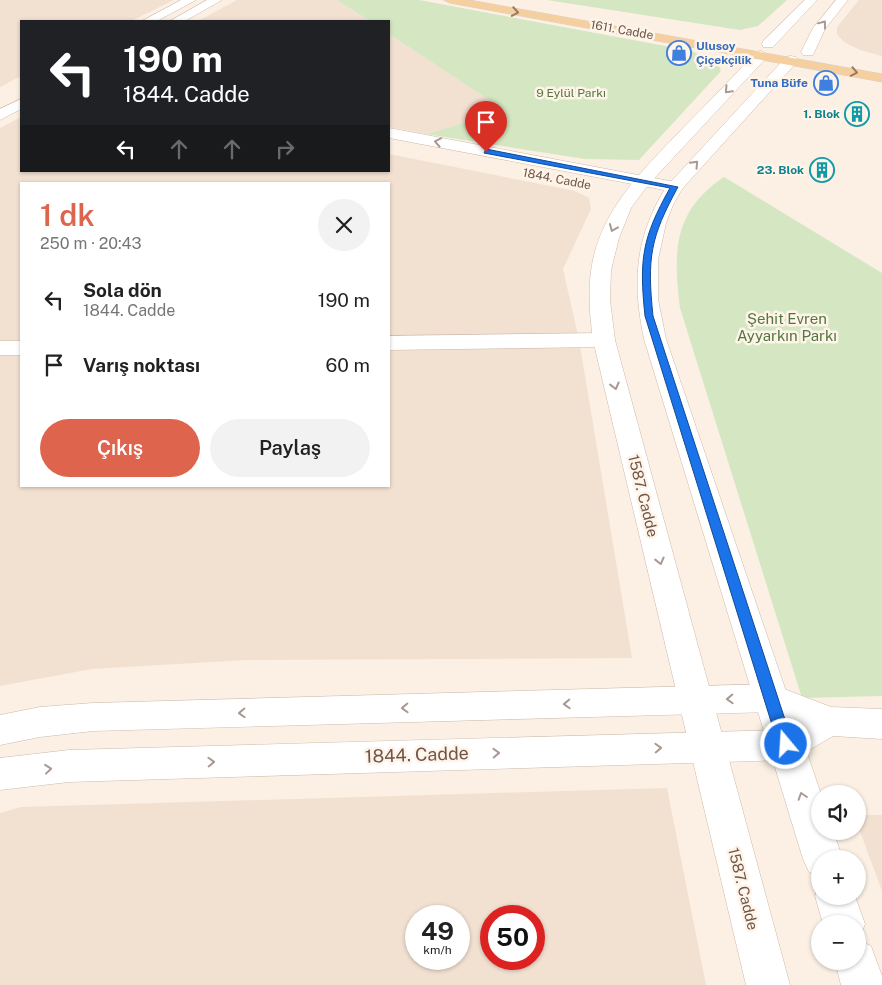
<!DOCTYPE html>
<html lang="tr">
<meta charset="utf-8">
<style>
body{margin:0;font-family:"Public Sans",sans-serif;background:#f2f2f2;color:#222;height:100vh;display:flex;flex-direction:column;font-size:19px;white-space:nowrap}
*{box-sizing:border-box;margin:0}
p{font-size:16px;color:#767676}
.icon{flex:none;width:28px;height:28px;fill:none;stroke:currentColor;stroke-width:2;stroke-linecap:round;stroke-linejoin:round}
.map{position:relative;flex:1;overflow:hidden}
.drawer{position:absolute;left:20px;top:182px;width:370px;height:305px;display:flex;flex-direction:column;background:#fff;border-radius:0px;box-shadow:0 1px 4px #0004}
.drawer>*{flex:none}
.hud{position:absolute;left:20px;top:20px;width:370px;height:152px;border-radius:0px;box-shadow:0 1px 4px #0004;background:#202124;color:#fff;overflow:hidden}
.controls{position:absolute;left:811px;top:785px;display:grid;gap:10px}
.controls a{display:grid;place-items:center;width:55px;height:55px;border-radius:50%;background:#fff;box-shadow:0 1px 4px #0004;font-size:25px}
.speed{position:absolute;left:405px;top:905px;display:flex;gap:10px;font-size:25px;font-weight:700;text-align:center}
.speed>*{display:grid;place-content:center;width:65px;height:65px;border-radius:50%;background:#fff;box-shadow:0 1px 4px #0004;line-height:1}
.speed small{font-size:12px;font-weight:400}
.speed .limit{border:8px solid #d22;background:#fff;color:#111}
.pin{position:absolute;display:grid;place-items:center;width:42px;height:42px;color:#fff;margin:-51px -21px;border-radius:50% 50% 50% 0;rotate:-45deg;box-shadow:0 0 5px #0007}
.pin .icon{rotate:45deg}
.me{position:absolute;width:55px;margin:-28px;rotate:342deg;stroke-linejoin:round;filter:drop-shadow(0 0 4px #0008)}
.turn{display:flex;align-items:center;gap:18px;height:105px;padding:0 20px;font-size:22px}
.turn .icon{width:65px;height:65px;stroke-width:2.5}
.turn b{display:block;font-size:35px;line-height:42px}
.lanes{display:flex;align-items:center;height:48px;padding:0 20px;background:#0003;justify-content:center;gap:25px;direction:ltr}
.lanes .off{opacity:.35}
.round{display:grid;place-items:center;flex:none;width:52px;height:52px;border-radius:26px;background:#f2f2f2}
.summary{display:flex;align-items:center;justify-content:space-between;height:85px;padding:0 20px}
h1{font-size:30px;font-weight:600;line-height:38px;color:#de644e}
.primary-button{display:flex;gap:10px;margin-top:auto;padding:10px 20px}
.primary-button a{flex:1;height:58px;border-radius:30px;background:#de644e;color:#fff;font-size:20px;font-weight:600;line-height:58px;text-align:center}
.primary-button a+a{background:#f2f2f2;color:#222}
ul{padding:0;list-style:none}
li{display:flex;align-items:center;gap:15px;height:65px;padding:0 20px}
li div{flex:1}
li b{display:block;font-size:19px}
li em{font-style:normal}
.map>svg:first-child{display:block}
</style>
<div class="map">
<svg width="882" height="985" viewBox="0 0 882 985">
<rect width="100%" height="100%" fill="#fbf0e3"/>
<path fill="#f2e1d1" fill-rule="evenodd" d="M0,0h174l-43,21h-110v55l-21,11z
M237,0h100l33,21h-172z
M859,0h23v56l-22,-6 -16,-8 -7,-8v-7z
M389,34l118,77 -81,23 -37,-7z
M21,117v54h368v-17l186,37 14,7 2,11 -28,60 16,71 53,318 -385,2 -155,9 -92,17v-558zM21,184h368v302h-368z
M667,788l39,197h-706v-172l21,-6zM459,916v43h-43v-43zM534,916v43h-43v-43z
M858,815h24v76l-24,-65z"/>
<path fill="#d4e7c2" d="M337,0h82l273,51 27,15 2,5 -82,89 -54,-1 -159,-25 80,-23 -117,-77v-13h-19z
M547,0h240l-29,26 -18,4z
M724,177l158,96v423l-80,2 -122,-390c-7,-56 -7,-97 44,-131z"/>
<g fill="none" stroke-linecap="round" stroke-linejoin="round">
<defs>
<path id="minor" d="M604,333l8,2 3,5 -3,5 -8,2 -215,3v-14z
M0,341h21v14h-21z"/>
<path id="tertiary" d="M181,0h15l-39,21h-15z
M207,0h15l-37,21h-15z
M21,99v10l-21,11v-11z
M389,128l286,54 6,1 3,4 -3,4 -6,1 -286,-54z
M771,684l60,23 51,2v30l-49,-3 -34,20 -13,4 -717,22 -69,8v-32l69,-8 712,-20 14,-8 -26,-10 -676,19 -53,6 -40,8v-30l40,-8 53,-4z"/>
<path id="secondary" d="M805,0h12l-44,47h-10l-1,-3 1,-3z
M836,0h12l-23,29 -12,26h-10l-2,-3 12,-24z
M761,51l7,4 -2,3 -118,127 -17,23 -12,30 -8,32 -1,30 5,40 175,645h-44l-153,-645c-3,-23 -5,-45 -2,-69 8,-60 51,-100 91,-142 25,-25 50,-51 74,-77z
M791,56l5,1 2,3 -2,3 -114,126 -9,16 -7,18 -8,37v39l8,40 155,455 -1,37h13l10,28h-23v17l-11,-4 -6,-13 -159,-520c-12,-58 -9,-101 22,-152l120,-130z
M820,883v13h35l10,28 -6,15 -1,-15h-35l-8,-28z
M858,940l13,6 11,30v9h-41l-6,-24h23z"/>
<path id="primary" d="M444,0h25l413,74v8l-432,-79z"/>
</defs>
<use href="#minor" stroke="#cdb9ad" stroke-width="1"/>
<use href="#tertiary" stroke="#cdb9ad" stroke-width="1"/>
<use href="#secondary" stroke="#d0b8aa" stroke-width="1"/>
<use href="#primary" stroke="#d7cfcc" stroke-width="1"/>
<use href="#minor" fill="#fff" fill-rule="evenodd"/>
<use href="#tertiary" fill="#fff" fill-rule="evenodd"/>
<use href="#secondary" fill="#fff" fill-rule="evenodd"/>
<use href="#primary" fill="#f6cf9e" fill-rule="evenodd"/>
</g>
<defs><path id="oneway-chevron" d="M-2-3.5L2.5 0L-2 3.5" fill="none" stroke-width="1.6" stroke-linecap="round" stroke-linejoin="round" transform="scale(1.25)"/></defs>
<g stroke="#997a63">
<use href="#oneway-chevron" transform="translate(515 12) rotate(10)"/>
<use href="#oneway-chevron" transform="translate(854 72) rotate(11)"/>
</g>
<g stroke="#aa9992">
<use href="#oneway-chevron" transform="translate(823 24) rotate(-53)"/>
<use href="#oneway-chevron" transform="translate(728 90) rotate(133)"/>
<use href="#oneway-chevron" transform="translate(438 142) rotate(-169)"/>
<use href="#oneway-chevron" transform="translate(695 164) rotate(-47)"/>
<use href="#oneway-chevron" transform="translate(613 228) rotate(113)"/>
<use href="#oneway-chevron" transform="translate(615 386) rotate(76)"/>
<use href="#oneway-chevron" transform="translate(660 561) rotate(76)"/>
<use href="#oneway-chevron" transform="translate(730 699) rotate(178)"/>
<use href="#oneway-chevron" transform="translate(567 704) rotate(178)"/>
<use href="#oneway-chevron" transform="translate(405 708) rotate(178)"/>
<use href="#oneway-chevron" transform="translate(242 713) rotate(178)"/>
<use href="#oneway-chevron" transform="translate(658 748) rotate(-2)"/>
<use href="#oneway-chevron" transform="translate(496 753) rotate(-2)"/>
<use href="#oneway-chevron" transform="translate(211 762) rotate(-2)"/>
<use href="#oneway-chevron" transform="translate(48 769) rotate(-6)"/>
<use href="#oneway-chevron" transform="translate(802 796) rotate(-108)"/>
</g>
<path fill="#1a73e8" stroke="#114b97" d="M486,149l192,38c-28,51 -31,71 -25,129l140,428 -2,5 -5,2 -6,-2 -2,-5 -133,-428c-6,-57 -3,-78 25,-128l-186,-35z"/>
<defs>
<symbol id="shop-ring" viewBox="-11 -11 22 22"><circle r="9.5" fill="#fef4e8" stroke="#3f7fe0" stroke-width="1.5"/><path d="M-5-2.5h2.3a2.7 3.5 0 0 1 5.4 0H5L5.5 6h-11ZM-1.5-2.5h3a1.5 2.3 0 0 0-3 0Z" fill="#3f7fe0"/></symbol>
<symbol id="building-ring" viewBox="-11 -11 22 22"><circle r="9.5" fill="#fef4e8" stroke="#0f9aa8" stroke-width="1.5"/><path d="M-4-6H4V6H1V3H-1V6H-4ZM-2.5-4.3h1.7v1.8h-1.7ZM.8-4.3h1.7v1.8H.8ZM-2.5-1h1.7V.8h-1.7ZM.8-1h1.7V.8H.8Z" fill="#0f9aa8"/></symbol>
</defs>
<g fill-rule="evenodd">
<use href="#shop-ring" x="665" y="39" width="28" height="28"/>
<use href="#shop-ring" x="812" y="69" width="28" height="28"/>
<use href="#building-ring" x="843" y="100" width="28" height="28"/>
<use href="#building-ring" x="808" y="156" width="28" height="28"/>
</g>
<g text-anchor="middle" stroke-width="5" stroke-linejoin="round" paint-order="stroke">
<g font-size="12" fill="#71554a" stroke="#fef4e8">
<text transform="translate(622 30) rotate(10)" y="4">1611. Cadde</text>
<text transform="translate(557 179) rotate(11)" y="4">1844. Cadde</text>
</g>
<g font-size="12" font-weight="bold" fill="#366cbe" stroke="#fef4e8" text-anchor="start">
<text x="696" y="50">Ulusoy<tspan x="696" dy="14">Çiçekçilik</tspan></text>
<text x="808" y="87" text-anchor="end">Tuna Büfe</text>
</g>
<g font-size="12" fill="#557643" stroke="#fef4e8">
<text x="571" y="97">9 Eylül Parkı</text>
</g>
<g font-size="12" font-weight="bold" fill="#0d838f" stroke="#fef4e8" text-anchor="end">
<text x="840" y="118">1. Blok</text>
<text x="804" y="174">23. Blok</text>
</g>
<g font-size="15" fill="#557643" stroke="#fef4e8">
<text x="787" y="324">Şehit Evren<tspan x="787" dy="17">Ayyarkın Parkı</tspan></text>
</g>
<g font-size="15" fill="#71554a" stroke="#fef4e8">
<text transform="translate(643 496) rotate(76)" y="5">1587. Cadde</text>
<text transform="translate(743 889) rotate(76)" y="5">1587. Cadde</text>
</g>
<g font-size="18" fill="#71554a" stroke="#fef4e8">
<text transform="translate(417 755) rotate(-2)" y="6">1844. Cadde</text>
</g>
</g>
</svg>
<div class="controls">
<a><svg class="icon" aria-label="sound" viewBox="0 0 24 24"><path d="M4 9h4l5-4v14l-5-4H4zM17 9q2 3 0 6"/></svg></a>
<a>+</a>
<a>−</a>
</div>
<div class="speed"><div>49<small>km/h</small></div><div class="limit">50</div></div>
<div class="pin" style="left:486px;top:152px;background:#d93025"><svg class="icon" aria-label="arrive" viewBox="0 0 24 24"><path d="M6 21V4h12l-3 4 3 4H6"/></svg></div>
<svg class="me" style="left:786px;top:744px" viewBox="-20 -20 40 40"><circle r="17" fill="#1a73e8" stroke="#fff" stroke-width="3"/><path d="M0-11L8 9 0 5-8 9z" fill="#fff"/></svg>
<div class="hud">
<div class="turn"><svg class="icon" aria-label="left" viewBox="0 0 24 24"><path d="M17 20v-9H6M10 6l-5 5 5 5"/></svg><div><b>190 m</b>1844. Cadde</div></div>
<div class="lanes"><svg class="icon" aria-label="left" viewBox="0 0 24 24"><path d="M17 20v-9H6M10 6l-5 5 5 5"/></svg><svg class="icon off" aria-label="ahead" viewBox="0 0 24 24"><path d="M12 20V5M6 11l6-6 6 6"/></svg><svg class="icon off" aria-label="ahead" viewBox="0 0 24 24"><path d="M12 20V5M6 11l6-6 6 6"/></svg><svg class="icon off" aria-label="right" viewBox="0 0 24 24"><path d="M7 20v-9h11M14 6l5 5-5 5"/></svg></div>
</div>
<section class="drawer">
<div class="summary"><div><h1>1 dk</h1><p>250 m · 20:43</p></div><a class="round"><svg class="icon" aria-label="close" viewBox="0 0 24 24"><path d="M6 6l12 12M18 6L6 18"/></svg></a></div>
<ul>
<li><svg class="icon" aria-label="left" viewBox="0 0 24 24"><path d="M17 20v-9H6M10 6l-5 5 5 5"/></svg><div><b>Sola dön</b><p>1844. Cadde</p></div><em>190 m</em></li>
<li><svg class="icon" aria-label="arrive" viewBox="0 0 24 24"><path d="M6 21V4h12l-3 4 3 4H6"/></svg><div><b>Varış noktası</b></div><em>60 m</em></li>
</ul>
<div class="primary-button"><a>Çıkış</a><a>Paylaş</a></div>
</section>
</div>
